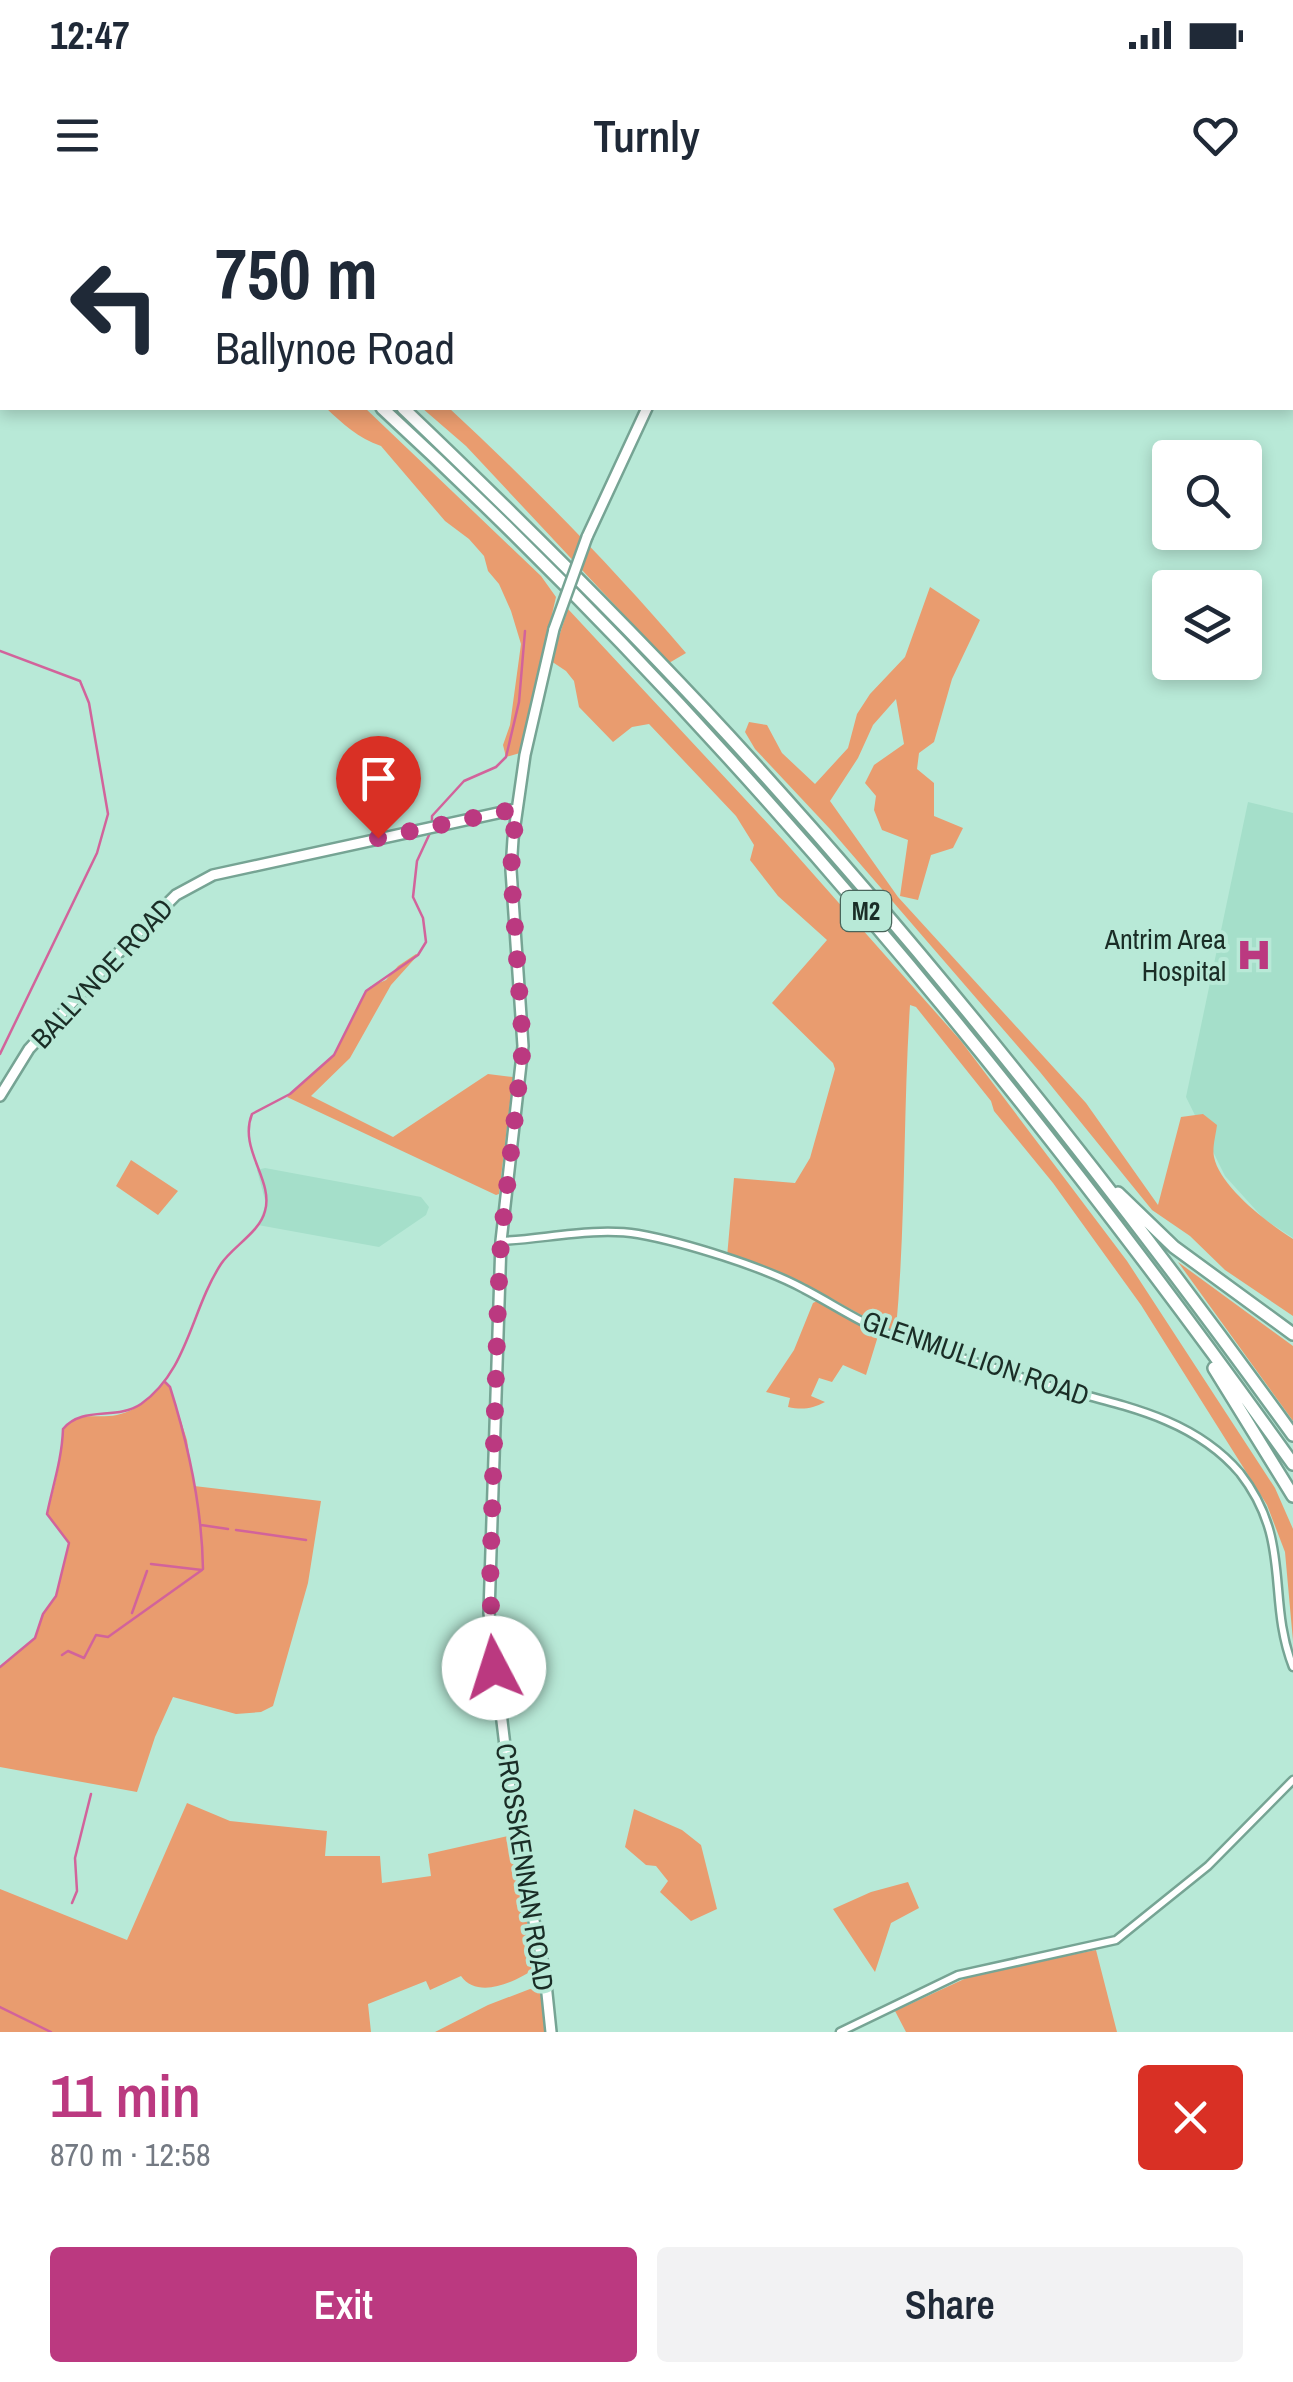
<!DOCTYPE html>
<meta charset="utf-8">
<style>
body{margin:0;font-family:"Archivo Narrow",sans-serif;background:#f2f2f3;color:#1f2937;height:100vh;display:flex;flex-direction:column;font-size:38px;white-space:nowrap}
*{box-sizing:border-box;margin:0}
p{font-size:32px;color:#747a83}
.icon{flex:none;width:55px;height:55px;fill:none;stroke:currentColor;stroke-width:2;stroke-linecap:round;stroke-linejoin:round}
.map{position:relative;height:1832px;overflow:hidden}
.sheet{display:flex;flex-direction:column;background:#fff;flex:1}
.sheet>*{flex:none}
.guide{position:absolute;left:0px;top:0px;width:1295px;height:210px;box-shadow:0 5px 15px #0003;background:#fff;color:#1f2937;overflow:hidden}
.controls{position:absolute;left:1152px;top:240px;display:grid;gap:20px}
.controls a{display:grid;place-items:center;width:110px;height:110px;border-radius:10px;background:#fff;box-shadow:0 5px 15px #0003;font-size:50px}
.pin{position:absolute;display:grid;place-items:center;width:85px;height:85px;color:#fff;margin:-102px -42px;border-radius:50% 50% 50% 0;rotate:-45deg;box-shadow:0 0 10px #0007}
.pin .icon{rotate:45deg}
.me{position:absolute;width:110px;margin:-55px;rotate:355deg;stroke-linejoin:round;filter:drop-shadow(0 0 8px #0008)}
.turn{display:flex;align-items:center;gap:35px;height:210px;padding:0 50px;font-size:45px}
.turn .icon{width:130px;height:130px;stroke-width:2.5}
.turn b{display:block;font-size:70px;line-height:85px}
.round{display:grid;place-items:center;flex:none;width:105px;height:105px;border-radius:10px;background:#f2f2f3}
.overview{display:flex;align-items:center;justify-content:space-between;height:170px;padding:0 50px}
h1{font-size:60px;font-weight:600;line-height:75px;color:#bb3980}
.button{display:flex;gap:20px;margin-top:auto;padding:20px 50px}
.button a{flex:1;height:115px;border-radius:10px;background:#bb3980;color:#fff;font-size:40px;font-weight:600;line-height:115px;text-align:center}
.button a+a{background:#f2f2f3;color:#1f2937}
.status{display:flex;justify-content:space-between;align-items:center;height:70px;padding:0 50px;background:#fff;direction:ltr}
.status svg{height:28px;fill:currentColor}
header{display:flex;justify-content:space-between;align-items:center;height:130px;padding:0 50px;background:#fff;font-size:45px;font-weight:600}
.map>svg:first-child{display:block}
</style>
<div class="status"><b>12:47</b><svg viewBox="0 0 49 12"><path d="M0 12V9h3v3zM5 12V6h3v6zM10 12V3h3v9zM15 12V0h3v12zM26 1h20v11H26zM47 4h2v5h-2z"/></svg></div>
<header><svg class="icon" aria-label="menu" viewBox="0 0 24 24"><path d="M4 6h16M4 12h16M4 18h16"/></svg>Turnly<svg class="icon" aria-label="heart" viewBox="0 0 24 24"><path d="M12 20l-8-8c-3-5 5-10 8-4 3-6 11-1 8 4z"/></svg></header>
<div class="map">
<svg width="1293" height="1832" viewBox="0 0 1293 1832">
<rect width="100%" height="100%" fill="#b8e9d7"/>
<path fill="#a5dfca" d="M1248,602l45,11v425l-29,-19 -39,-43 -39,-79z
M265,968l156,29 8,10 -3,8 -47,32 -121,-22 8,-21 -9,-34z"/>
<path fill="#e99c6f" d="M326,208h39l176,168 15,21 -36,156 -14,4 -3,-12 7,-20 11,-81 -10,-33 -12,-27 -11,-13 -4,-15 -15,-17 -24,-18 -64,-75c-23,-8 -38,-22 -55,-38z
M422,208h27c83,77 163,158 237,245l-17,10 -203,-217z
M930,387l50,33 -28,59 -18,63 -15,11 -2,16 17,14v33l29,12 -10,20 -22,7 -13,45 -18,-4 8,-56 -26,-10 -8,-20 2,-14 -11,-13 9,-18 30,-21 -8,-45 -23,26 -15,33 -28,43 68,96 188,206 72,102 23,-88 22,-3 14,11c-1,9 -5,23 -3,32 6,30 55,67 79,82v77l-68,-46 -35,-34 -38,-26 -112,-138 -210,-243 -75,-80 -10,-17 4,-10 18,3 15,28 33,31 33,-36 9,-34 13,-20 35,-37z
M568,409l216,232 177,200 166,220 148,227 18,41v112l-8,-89 -18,-47 -126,-200 -88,-122 -59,-72 -3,-10 -75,-94 -6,-2c-7,108 -4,216 -14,324h-9l-90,-49 -70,-23 7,-79 61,5 15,-25 25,-89 -2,-6 -61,-60 55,-63 -49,-44 -28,-36 4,-15 -18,-29 -87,-92 -17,3 -19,15 -34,-35 -5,-26 -8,-10 -15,-10z
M416,754l2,1 -27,30 -41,73 -39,38 82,41 95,-63 25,3 -14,117 -3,1 -209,-98 47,-42 27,-56 9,-12 16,-7 12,-14z
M131,960l47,31 -20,24 -42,-29z
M1178,1062l115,84v75z
M817,1101l61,35 -12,39 -23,-10 -11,17 -13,-4 -8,18 14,6c-13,7 -23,8 -37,5l2,-9 -24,-6 28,-42 19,-47z
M165,1182l5,5 17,53 7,46 127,15 -13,82 -35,123 -12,6 -25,2 -63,-17 -18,40 -18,55 -137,-25v-100l35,-29 8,-24 13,-18 12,-46 1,-7 -22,-29c8,-28 15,-56 16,-85 17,-19 32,-10 54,-14 19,-4 36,-19 48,-33z
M187,1603l43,18 97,10 -2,25h55l2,27 49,-7 -3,-22 80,-18 29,131c-21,15 -59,33 -76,9l-31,14 -4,-9 -58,23 3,28h-371v-143l127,51z
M634,1609l48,21 19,15 16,64 -26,12 -31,-29 8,-11 -12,-15 -10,-1 -21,-18z
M908,1682l11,26 -28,15 -16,49 -42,-63 38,-17z
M1096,1750l21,82h-211l-11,-21 80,-37z
M530,1789h11l6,43h-112l53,-27z"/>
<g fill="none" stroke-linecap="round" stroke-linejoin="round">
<path stroke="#d2639b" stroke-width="2.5" d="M312,2l2,-2
M0,451l80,30 9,22 19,111 -11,39 -97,201
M432,622v-6l32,-35 32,-14 10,-10 13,-55 6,-71
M165,1182l5,5c19,60 32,120 33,182
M201,1325l27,4
M236,1330l70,10
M151,1364l51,6
M132,1413l15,-42
M62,1455l6,-4 16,7 12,-23 12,2 94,-67
M0,1467l35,-29 8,-24 13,-18 13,-53 -22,-29c6,-29 15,-55 16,-85 20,-24 53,-8 78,-25 47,-33 50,-94 80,-140 11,-17 39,-32 44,-53 9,-31 -27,-62 -13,-97l38,-20 44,-39 32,-64 52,-36 8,-13 -3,-24 -10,-21 4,-36 13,-28
M72,1703l5,-12 -2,-33 16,-64
M0,1807l51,25"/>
<defs>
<path id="street" d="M501,1041c44,-2 93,-14 137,-7 45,8 126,33 166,55 27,14 52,31 80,43 30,13 63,21 94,31 22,6 43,15 65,21 70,20 147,30 197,89 53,68 26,124 53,194
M840,1832l118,-57 158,-35 92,-74 85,-86"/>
<path id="secondary" d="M742,2v-2
M1292,46h1
M587,337l60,-129
M0,896l29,-47 95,-102 52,-52 37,-20 303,-66
M551,1832l-6,-58 -30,-145 -26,-216 12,-372 22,-195 -12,-176 2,-31 12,-84 29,-126"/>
<path id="highway" d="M148,0l3,2
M171,0l3,2
M382,208c343,316 640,677 911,1056
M403,208c111,106 221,214 325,327 203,221 389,457 565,700
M1118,993l56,54 119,87
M1214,1168l79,128"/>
</defs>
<use href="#street" stroke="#76a494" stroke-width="11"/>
<use href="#secondary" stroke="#76a494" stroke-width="14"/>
<use href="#highway" stroke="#76a494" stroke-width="16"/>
<use href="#street" stroke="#fff" stroke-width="6"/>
<use href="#secondary" stroke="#fff" stroke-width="9"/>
<use href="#highway" stroke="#fff" stroke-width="11"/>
<defs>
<path id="secondary-bridge" d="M554,429l33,-92"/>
</defs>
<use href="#secondary-bridge" stroke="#76a494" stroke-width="14" stroke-linecap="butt"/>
<use href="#secondary-bridge" stroke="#fff" stroke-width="9"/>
</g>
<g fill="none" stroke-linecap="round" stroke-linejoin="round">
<path stroke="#bb3980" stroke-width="18" stroke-dasharray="0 32.4" d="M378,638l138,-29 -5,61 12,176 -22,194 -3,62 -8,284 4,82"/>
</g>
<defs>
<symbol id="hospital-bare" viewBox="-9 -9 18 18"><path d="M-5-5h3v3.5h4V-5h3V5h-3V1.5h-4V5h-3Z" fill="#bb3980" stroke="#b8e9d7" stroke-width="2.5" paint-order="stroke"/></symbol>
</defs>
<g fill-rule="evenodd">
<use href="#hospital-bare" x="1229" y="730" width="50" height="50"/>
</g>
<g text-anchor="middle" stroke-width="8" stroke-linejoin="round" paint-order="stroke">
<rect fill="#b8e9d7" stroke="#49655b" stroke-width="2.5" x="841" y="691" width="50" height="40" rx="8"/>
<g font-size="25" font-weight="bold" fill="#1a2d26">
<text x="866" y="720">M2</text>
</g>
<g font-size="28" fill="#1a2d26" stroke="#b8e9d7" text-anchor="end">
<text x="1226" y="749">Antrim Area<tspan x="1226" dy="32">Hospital</tspan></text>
</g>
<g font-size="28" fill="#1a2d26" stroke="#b8e9d7">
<text transform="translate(102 773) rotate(-47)" y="10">BALLYNOE ROAD</text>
<text transform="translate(976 1158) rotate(19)" y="10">GLENMULLION ROAD</text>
<text transform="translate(525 1667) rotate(81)" y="10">CROSSKENNAN ROAD</text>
</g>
</g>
</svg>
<div class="controls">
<a><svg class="icon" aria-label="search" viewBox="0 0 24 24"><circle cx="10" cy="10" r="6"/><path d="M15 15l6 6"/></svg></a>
<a><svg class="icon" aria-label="layers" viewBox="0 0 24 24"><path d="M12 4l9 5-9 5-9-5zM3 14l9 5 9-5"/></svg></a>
</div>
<div class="pin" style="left:378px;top:638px;background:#d93025"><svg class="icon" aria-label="arrive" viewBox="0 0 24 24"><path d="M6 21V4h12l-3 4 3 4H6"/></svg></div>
<svg class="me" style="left:494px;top:1468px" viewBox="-20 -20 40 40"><circle r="19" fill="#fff"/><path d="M0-13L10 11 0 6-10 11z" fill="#bb3980"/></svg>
<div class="guide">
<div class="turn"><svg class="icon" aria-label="left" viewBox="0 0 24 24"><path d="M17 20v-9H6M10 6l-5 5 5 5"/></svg><div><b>750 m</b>Ballynoe Road</div></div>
</div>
</div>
<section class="sheet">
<div class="overview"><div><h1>11 min</h1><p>870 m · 12:58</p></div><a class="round" style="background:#d93025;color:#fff"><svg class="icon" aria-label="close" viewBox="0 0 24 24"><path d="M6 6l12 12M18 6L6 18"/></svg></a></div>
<div class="button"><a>Exit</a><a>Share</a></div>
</section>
